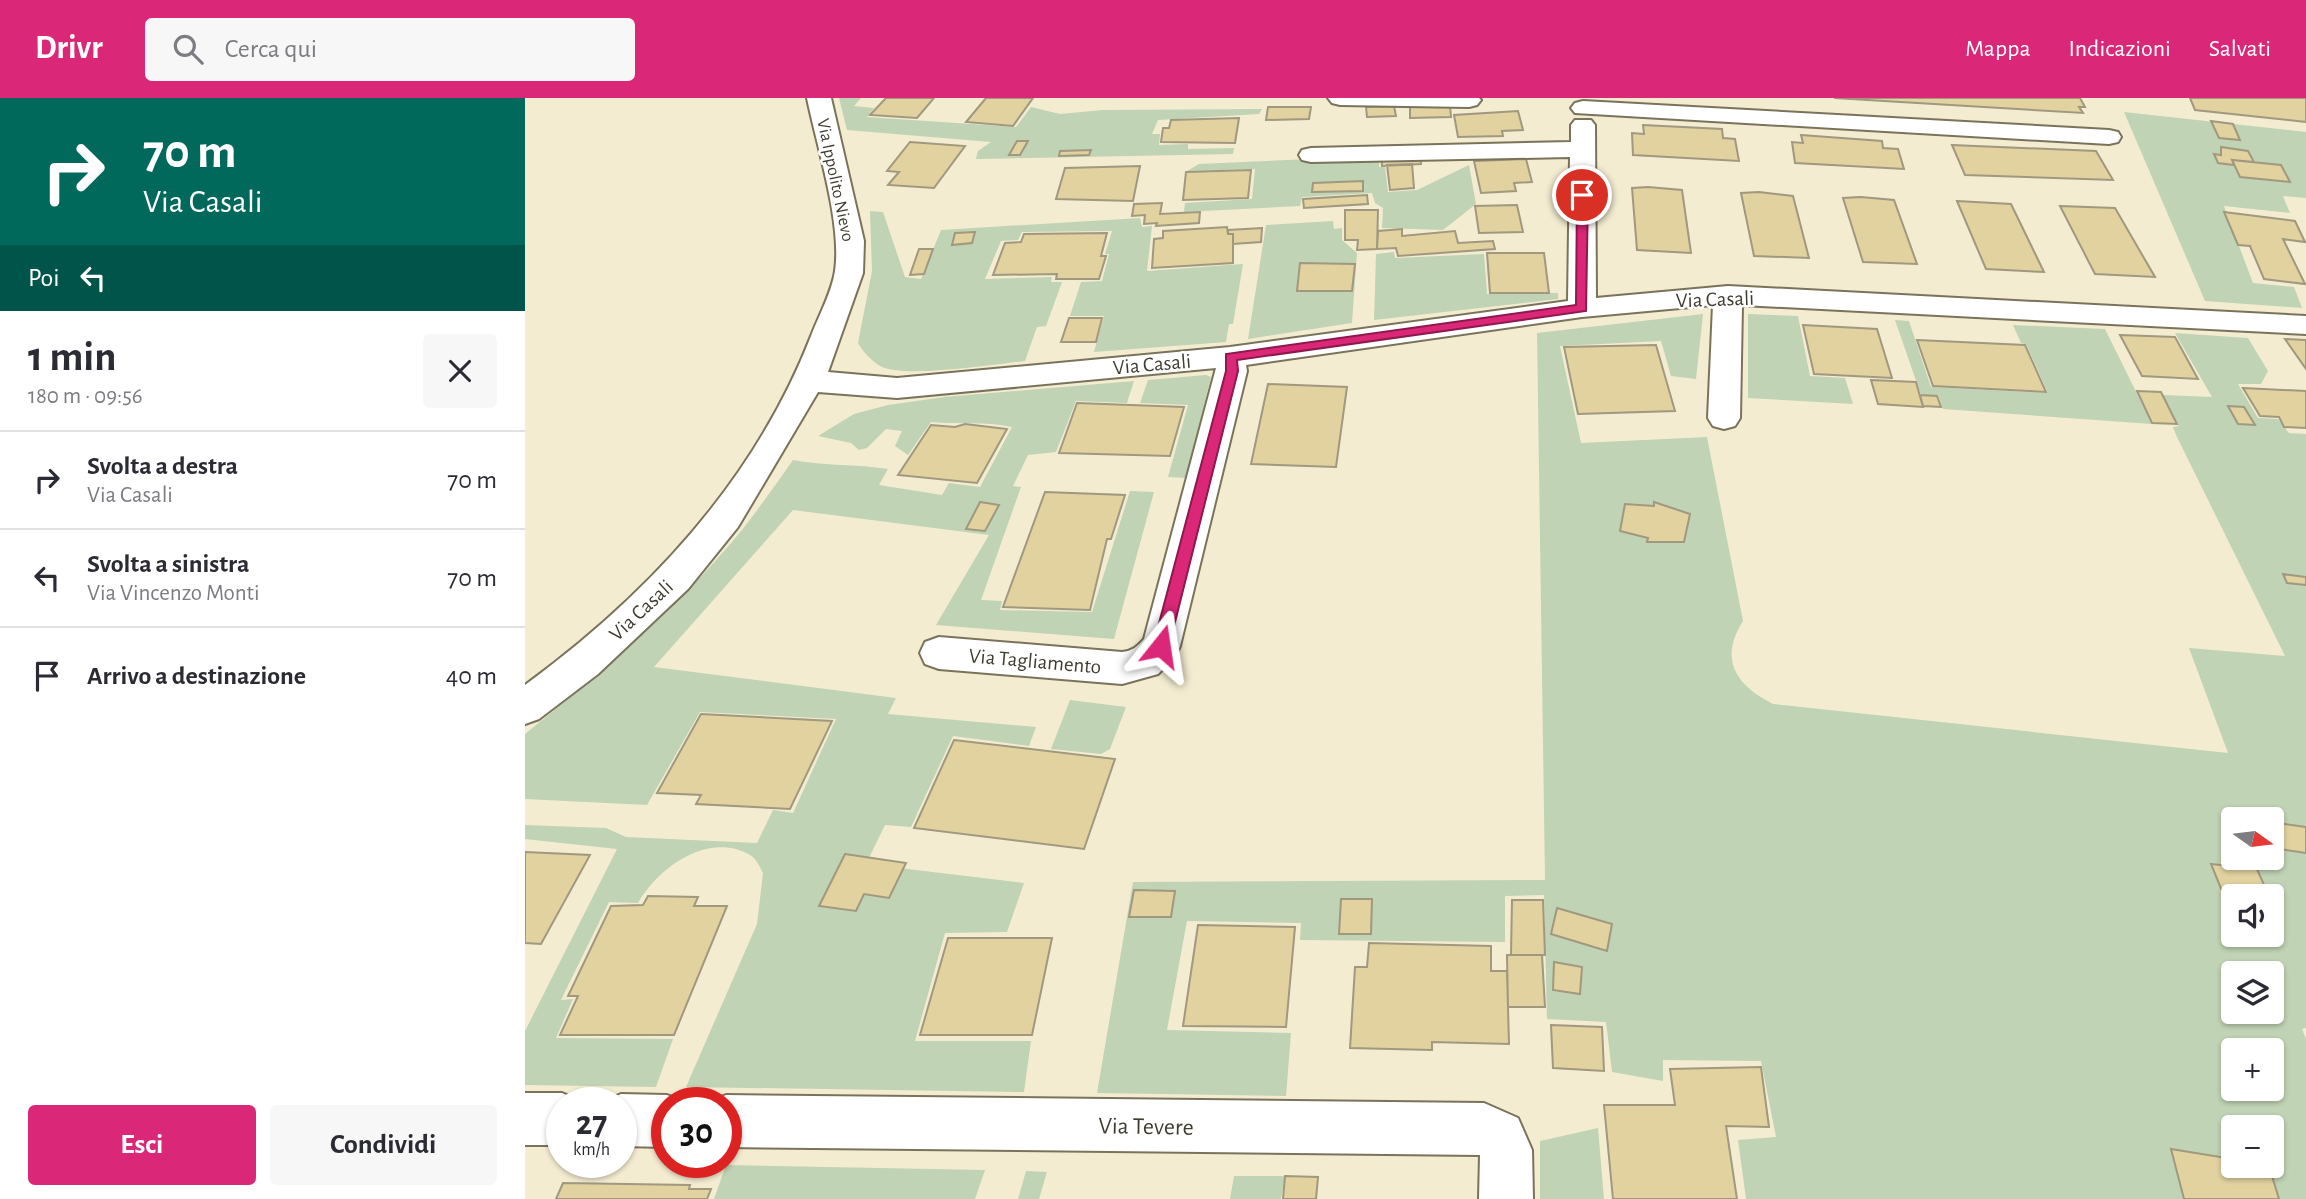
<!DOCTYPE html>
<html lang="it">
<meta charset="utf-8">
<style>
body{margin:0;font-family:"Alegreya Sans",sans-serif;background:#f7f7f7;color:#2b2b33;height:100vh;display:flex;flex-direction:column;font-size:26px;white-space:nowrap}
*{box-sizing:border-box;margin:0}
p{font-size:23px;color:#7c7c81}
.icon{flex:none;width:38px;height:38px;fill:none;stroke:currentColor;stroke-width:2;stroke-linecap:round;stroke-linejoin:round}
.map{position:relative;flex:1;overflow:hidden}
.side{display:flex;flex-direction:column;background:#fff;width:525px}
.side>*{flex:none}
.top-card{background:#00695c;color:#fff;overflow:hidden}
.needle{width:46px;rotate:104deg}
.tools{position:absolute;left:1696px;top:709px;display:grid;gap:14px}
.tools a{display:grid;place-items:center;width:63px;height:63px;border-radius:7px;background:#fff;box-shadow:0 2px 5px #0004;font-size:35px}
.speed{position:absolute;left:21px;top:989px;display:flex;gap:14px;font-size:35px;font-weight:700;text-align:center}
.speed>*{display:grid;place-content:center;width:91px;height:91px;border-radius:50%;background:#fff;box-shadow:0 2px 5px #0004;line-height:1}
.speed small{font-size:18px;font-weight:400}
.speed .limit{border:10px solid #d22;background:#fff;color:#111}
.pin{position:absolute;display:grid;place-items:center;width:60px;height:60px;color:#fff;margin:-30px;border:4px solid #fff;border-radius:50%;box-shadow:0 2px 7px #0007}
.me{position:absolute;width:77px;margin:-38px;rotate:15deg;stroke-linejoin:round;filter:drop-shadow(0 0 5px #0008)}
.turn{display:flex;align-items:center;gap:24px;height:147px;padding:0 28px;font-size:32px}
.turn .icon{width:91px;height:91px;stroke-width:2.5}
.turn b{display:block;font-size:49px;line-height:60px}
.then{display:flex;align-items:center;height:66px;padding:0 28px;background:#0003;gap:14px;font-size:26px}
.round{display:grid;place-items:center;flex:none;width:74px;height:74px;border-radius:7px;background:#f7f7f7}
.headline{display:flex;align-items:center;justify-content:space-between;height:119px;padding:0 28px}
h1{font-size:42px;font-weight:700;line-height:52px}
.action{display:flex;gap:14px;margin-top:auto;padding:14px 28px}
.action a{flex:1;height:80px;border-radius:7px;background:#db2777;color:#fff;font-size:28px;font-weight:700;line-height:80px;text-align:center}
.action a+a{background:#f7f7f7;color:#2b2b33}
ul{padding:0;list-style:none}
li{display:flex;align-items:center;gap:21px;height:98px;padding:0 28px;border-top:2px solid #e1e1e2}
li div{flex:1}
li b{display:block;font-size:26px}
li em{font-style:normal}
header{display:flex;align-items:center;gap:42px;box-sizing:border-box;height:98px;padding:0 35px;background:#db2777;color:#fff}
header strong{font-size:33px}
nav{display:flex;gap:38px;margin-inline-start:auto;font-size:24px}
.search{width:490px;height:63px;background:#f7f7f7;display:flex;align-items:center;gap:18px;box-sizing:border-box;padding:0 24px;border-radius:7px;color:#7c7c81;font-size:26px}
main{display:flex;flex:1;min-height:0}
.map>svg:first-child{display:block}
</style>
<header>
<strong>Drivr</strong>
<div class="search"><svg class="icon" aria-label="search" viewBox="0 0 24 24"><circle cx="10" cy="10" r="6"/><path d="M15 15l6 6"/></svg>Cerca qui</div>
<nav><a>Mappa</a><a>Indicazioni</a><a>Salvati</a></nav>
</header>
<main>
<section class="side">
<div class="top-card">
<div class="turn"><svg class="icon" aria-label="right" viewBox="0 0 24 24"><path d="M7 20v-9h11M14 6l5 5-5 5"/></svg><div><b>70 m</b>Via Casali</div></div>
<div class="then">Poi<svg class="icon" aria-label="left" viewBox="0 0 24 24"><path d="M17 20v-9H6M10 6l-5 5 5 5"/></svg></div>
</div>
<div class="headline"><div><h1>1 min</h1><p>180 m · 09:56</p></div><a class="round"><svg class="icon" aria-label="close" viewBox="0 0 24 24"><path d="M6 6l12 12M18 6L6 18"/></svg></a></div>
<ul>
<li><svg class="icon" aria-label="right" viewBox="0 0 24 24"><path d="M7 20v-9h11M14 6l5 5-5 5"/></svg><div><b>Svolta a destra</b><p>Via Casali</p></div><em>70 m</em></li>
<li><svg class="icon" aria-label="left" viewBox="0 0 24 24"><path d="M17 20v-9H6M10 6l-5 5 5 5"/></svg><div><b>Svolta a sinistra</b><p>Via Vincenzo Monti</p></div><em>70 m</em></li>
<li><svg class="icon" aria-label="arrive" viewBox="0 0 24 24"><path d="M6 21V4h12l-3 4 3 4H6"/></svg><div><b>Arrivo a destinazione</b></div><em>40 m</em></li>
</ul>
<div class="action"><a>Esci</a><a>Condividi</a></div>
</section>
<div class="map">
<svg width="1781" height="1101" viewBox="0 0 1781 1101">
<rect width="100%" height="100%" fill="#f4ecd1"/>
<path fill="#c0d3b4" fill-rule="evenodd" d="M314,0h22l-7,8 20,2 -7,9 149,10 15,-20 29,7 43,-4 159,-1 -3,5 -101,6 -6,14h8l-1,11 29,-1v5l46,-1 -1,6 -257,5 2,-8 13,-9 -144,-12z
M1599,14l182,20v66l-23,-2 7,17 -66,-7 29,77 41,4 8,21 -97,-7z
M854,58v11h6l3,25 29,-2 52,-25 7,39 -33,26 -61,-2 1,-20 -8,-5 -3,-10 -70,4 -2,9 -116,6 1,-9 67,-4 3,-30 -68,2 12,-7z
M345,113l13,1 22,65 16,2 20,-49 199,-12 2,9 10,-1 -5,45 96,-7 -10,60h-4l-3,18 -132,10 10,-36h-34l11,-34 21,-1 7,-27h-4l7,-23 -90,1 -4,8 -17,1 -16,38 67,-2 -1,5h11l-16,44 -9,1 -12,34c-30,3 -122,18 -145,5 -9,-6 -17,-14 -22,-23l14,-72z
M808,123l1,8 8,-1v12l15,13 -5,70 -104,16 18,-114z
M869,154l1,6 89,-4 3,40 71,-1v6l-184,21 2,-66z
M1178,216l-7,65 -25,-3 -10,-35 -101,5 21,97 126,-6 36,184c-25,39 -6,65 30,83l455,49 -39,-105 96,8 -109,-221 -3,-8 6,-1 -16,-31 49,2 -37,-64 73,5 20,33 -7,13h-23l20,34 20,1 11,14 17,1v594l-4,1 4,10v160h-560l-8,-59 38,-3 -15,-76 -98,-1v21l-51,-9 -6,-50 -59,-3 -3,-124 -39,1v46l-205,-2 1,-17 -114,-2 -20,109 124,3 -5,63 -189,-3 36,-211 412,-2 -8,-547zM1708,721h38v39h-38zM1708,798h38v38h-38zM1708,875h38v39h-38zM1708,952h38v38h-38zM1708,1029h38v39h-38z
M1223,216l50,2 12,60 35,2 8,26 -105,-6z
M1370,222l14,1 22,66 117,6 -22,-49 -5,-1 -8,-18 92,4 47,95 -209,-15 -5,-14h-17z
M681,277l5,2 -25,101 -18,-1 20,-72 -48,-2 8,-23z
M609,283l-7,22 -51,-2 -20,51 -28,3 -15,31 8,1 -40,113 21,1 -2,9 92,2 38,-121 24,1 -40,147 -178,-14 53,-90 -196,-25 -139,157 242,31 -8,16 148,13 -7,19 -76,-10 -42,91 -26,-2 -19,39 158,19 -17,49 -62,1 -30,108h116l-7,51 -338,-5 71,-163 6,-51c-3,-6 -7,-15 -13,-18 -42,-24 -92,13 -112,48l-29,-1 -48,98 12,-1 -17,39 117,1 -17,48 -131,-2v-54l92,-182 -92,-10v-14l81,3 20,9 131,6 16,-33 20,3 43,-94 -136,-7 -53,93 -122,-6v-65c71,-57 140,-115 200,-184 25,-28 46,-59 68,-90 32,6 63,4 95,9l-9,16 63,10 7,-12 31,4 32,-60c-28,-6 -54,-2 -81,-5l-23,33 -13,-9 7,-15 -16,-2 -19,19 -8,2 -8,-7 -33,-7 36,-22 34,-9 56,-8z
M545,602l56,7 -16,42 -9,5 -50,-5z
M1073,1030l6,71h-64v-58z
M201,1067l259,5 -10,29h-261z
M501,1073l21,1 -8,27h-21z
M709,1078h51l-4,23h-51z"/>
<path fill="#e1d2a0" stroke="#a0987f" stroke-width="2" d="M361,0h48l-17,20 -47,-3z
M461,0h47l-20,28 -47,-4z
M1309,0h246l5,9h-6l4,6z
M1665,0h116v24l-111,-12z
M869,8l2,10 -29,1 -1,-10z
M925,8l1,11 -41,1v-11z
M743,9h43l-2,12 -43,1z
M993,13l5,19 -21,1 1,5 -45,1 -4,-22z
M714,20l-4,25 -74,-1 2,-14h6l2,-8z
M1686,23l22,3 7,16 -21,-2z
M1118,27l79,4 1,9 12,1 4,22 -106,-6 -1,-22 12,1z
M1276,37l81,6 1,7 15,1 6,20 -109,-6 -3,-21 11,1z
M492,43h11l-8,14h-11z
M385,44l55,4 -31,42 -46,-3 11,-13 -12,-1z
M1427,47l144,6 17,29 -148,-5z
M1696,49l27,4 6,11 -22,-2 2,5 -16,-2 -4,-9 7,1z
M566,52l-2,5 -30,1 1,-5z
M895,56l1,10 -39,2 -1,-11z
M1001,61l6,23 -18,1 2,8 -35,2 -7,-32z
M1707,62l49,5 9,17 -50,-5z
M887,66l2,24 -24,2 -3,-25z
M615,68l-7,35 -77,-2 9,-31z
M726,72l-3,28 -65,2 3,-28z
M838,83v10l-51,1 1,-9z
M1123,89l34,3 9,63 -54,-3 -5,-62z
M1234,94l34,4 16,62 -55,-2 -13,-63z
M842,97l1,9 -64,4 -1,-9z
M1336,99l33,3 23,64 -54,-2 -20,-64z
M1432,103l54,3 33,68 -58,-3z
M637,105l-2,11 40,-2 -1,11 -43,3 1,-3 -13,1 1,-9 -13,1 2,-12z
M992,107l6,27 -44,1 -4,-27z
M1535,108l55,2 40,69 -60,-3z
M820,112h33l-1,39 -20,1 1,-10h-13z
M1699,114l71,9 10,21 -22,-3 22,45 -41,-5 -14,-33 -12,-1z
M702,129l1,7h5v29l-81,5 2,-29 9,-1v-7z
M737,130l-1,14 -28,2v-10h-5v-4z
M877,131v7l53,-5 3,12 35,-2 2,8 -97,7 -2,-8 -19,1 1,-18z
M450,134l-3,11 -20,2 3,-12z
M582,135l-6,23h5l-7,23h-43l1,-5 -64,1 12,-32 16,-1 3,-8z
M394,151h14l-9,25 -14,1z
M962,155h57l5,40h-59z
M775,165l55,1 -3,27h-55z
M544,220h33l-6,24h-35z
M1278,227l74,4 15,49 -78,-4z
M1595,237l55,2 23,42 -56,-3z
M1760,241l21,1v29z
M1392,242l108,5 21,47 -113,-6z
M1131,247l19,66 -97,3 -14,-67z
M1346,282l45,2 7,25 -45,-3z
M743,286l79,3 -11,80 -85,-3z
M1718,290l63,3v37l-22,-1 -5,-10 -19,-1z
M1612,293l24,1 16,32 -25,-1z
M1395,297l17,1 4,11 -18,-1z
M552,305l107,4 -14,49 -111,-3z
M1703,308l16,1 11,18 -17,-1z
M440,326l42,5 -30,54 -79,-8 33,-50 24,2z
M520,394l80,3 -14,44h-4l-17,71 -87,-3z
M455,404l19,3 -14,26 -19,-2z
M1129,404l36,12 -6,28h-37l1,-4 -28,-7 5,-27 29,2z
M1758,476l23,3v8l-19,-2z
M176,616l131,7 -42,88 -94,-5 5,-9 -44,-2z
M429,642l161,19 -31,90 -170,-21z
M1746,724l35,5v26l-26,-4z
M0,754l65,3 -49,89 -16,-1z
M320,756l61,9 -17,35 -25,-4 -8,17 -37,-5z
M1686,766l46,5 12,27 -47,-5z
M609,792l41,1 -4,26h-42z
M123,798l50,1 -4,9h33l-53,129h-114l18,-39h-10l43,-90 32,-1z
M816,801h31l-1,35h-32z
M987,802h31l2,55h-34z
M1032,810l55,16 -5,27 -56,-17z
M673,827l97,2 -9,100 -103,-1z
M423,840h104l-20,97h-112z
M844,845l122,3v25h16l2,73 -77,-2v8l-82,-2 5,-81h12z
M982,857h35l3,52h-37z
M1029,864l28,5 -2,27 -27,-4z
M1746,901l8,18 -25,-2 -1,-3h18z
M1026,927l51,2 2,44 -51,-3z
M1236,969l8,60 -43,-1 11,73h-124l-9,-94h71l-5,-36z
M1646,1051l62,10v7h36l10,33h-95z
M760,1078l33,1 -2,22h-33z
M38,1085l127,2 -1,4h22l-4,10h-151z"/>
<g fill="none" stroke-linecap="round" stroke-linejoin="round">
<defs>
<path id="minor" d="M282,0h24l33,143 -1,32 -35,99 69,6 333,-31 338,-46 2,-144 -259,5 -9,-2 -3,-5 3,-5 9,-2 260,-6v-17l4,-5h16l4,5 1,173 132,-12 578,30v18l-564,-29 -2,113 -5,8 -11,3 -11,-3 -5,-8 5,-113 -131,12 -336,48 1,6 -67,275 -5,11 -17,17 -36,10 -183,-15 -14,-5 -5,-11 5,-11 14,-5 183,15c10,-1 15,-5 22,-13l72,-271 -319,30 -79,-6 -80,135 -50,62 -90,85 -59,45 -14,5v-39c123,-90 230,-205 286,-349 8,-21 21,-44 24,-65 7,-48 -18,-124 -28,-173z
M803,0h151l2,2 -4,5 -8,2 -129,-2 -8,-2z
M1058,3l526,29 9,2 3,5 -3,5 -9,2 -534,-31 -4,-5 4,-5z
M0,995h37l18,8 -18,1v43h-37z
M96,996l46,1 18,7h-18v45l-46,-1v-44h-19z
M201,997l758,8 34,15 14,32 1,49h-54l1,-44 -754,-8v-45h-18z"/>
</defs>
<use href="#minor" stroke="#7a735b" stroke-width="4"/>
<use href="#minor" fill="#fff" fill-rule="evenodd"/>
</g>
<path fill="#db2777" stroke="#8e194d" stroke-width="2" d="M1057,94l6,3 -2,116 -349,49 1,11 -69,275 -3,5h-11l-2,-5 73,-275v-17l350,-49 1,-110z"/>
<g text-anchor="middle" stroke-width="5" stroke-linejoin="round" paint-order="stroke">
<g font-size="18" fill="#3f3c31" stroke="#fff">
<text transform="translate(311 82) rotate(78)" y="6">Via Ippolito Nievo</text>
</g>
<g font-size="21" fill="#3f3c31" stroke="#fff">
<text transform="translate(1190 201) rotate(-2)" y="7">Via Casali</text>
<text transform="translate(627 266) rotate(-5)" y="7">Via Casali</text>
<text transform="translate(116 512) rotate(-43)" y="7">Via Casali</text>
<text transform="translate(510 563) rotate(5)" y="7">Via Tagliamento</text>
</g>
<g font-size="24" fill="#3f3c31" stroke="#fff">
<text transform="translate(621 1028) rotate(1)" y="8">Via Tevere</text>
</g>
</g>
</svg>
<div class="tools">
<a><svg class="needle" viewBox="-14 -14 28 28"><path d="M0-13l5 13h-10z" fill="#e53935"/><path d="M0 13l5-13h-10z" fill="#7c7c81"/></svg></a>
<a><svg class="icon" aria-label="sound" viewBox="0 0 24 24"><path d="M4 9h4l5-4v14l-5-4H4zM17 9q2 3 0 6"/></svg></a>
<a><svg class="icon" aria-label="layers" viewBox="0 0 24 24"><path d="M12 4l9 5-9 5-9-5zM3 14l9 5 9-5"/></svg></a>
<a>+</a>
<a>−</a>
</div>
<div class="speed"><div>27<small>km/h</small></div><div class="limit">30</div></div>
<div class="pin" style="left:1057px;top:97px;background:#d93025"><svg class="icon" aria-label="arrive" viewBox="0 0 24 24"><path d="M6 21V4h12l-3 4 3 4H6"/></svg></div>
<svg class="me" style="left:636px;top:548px" viewBox="-20 -20 40 40"><path d="M0-17L14 15 0 8-14 15z" fill="#db2777" stroke="#fff" stroke-width="4"/></svg>
</div>
</main>
